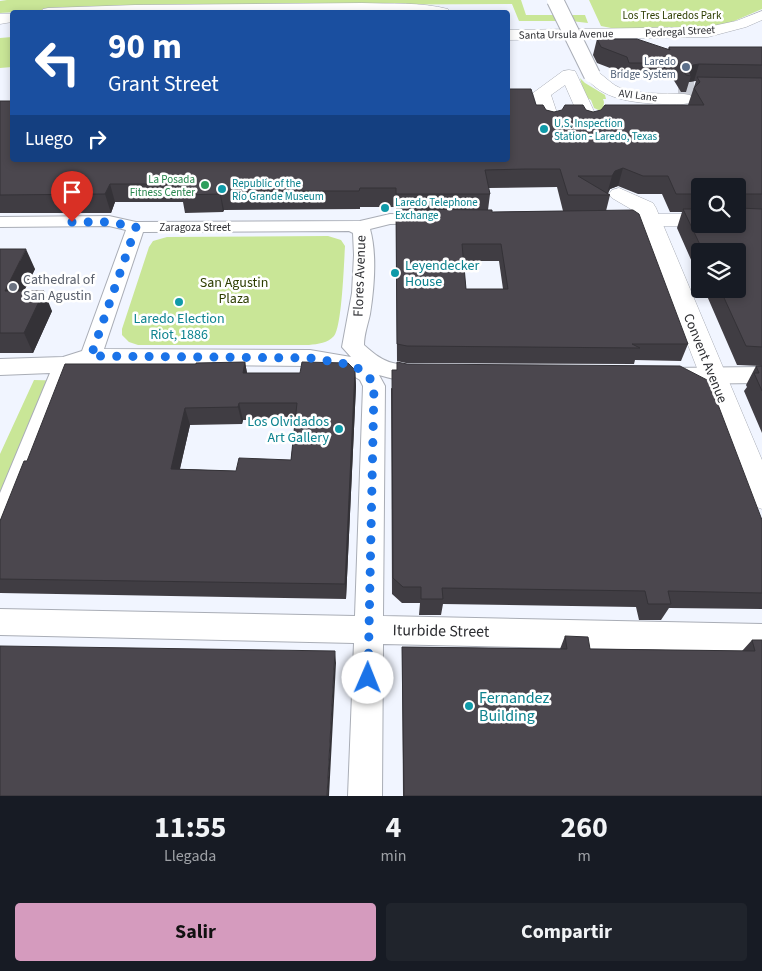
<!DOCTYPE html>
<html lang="es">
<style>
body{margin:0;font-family:"Source Sans 3",sans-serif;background:#20242c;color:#f1f3f6;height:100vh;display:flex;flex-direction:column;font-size:19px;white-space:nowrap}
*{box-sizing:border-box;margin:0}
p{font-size:16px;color:#9ea1a6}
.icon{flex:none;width:28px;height:28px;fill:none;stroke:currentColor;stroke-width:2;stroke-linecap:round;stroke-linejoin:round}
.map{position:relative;height:796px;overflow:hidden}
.drawer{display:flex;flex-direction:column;background:#171b24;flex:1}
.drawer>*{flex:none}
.banner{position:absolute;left:10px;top:10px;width:500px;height:152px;border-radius:5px;box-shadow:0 2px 8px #0003;background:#1a4fa0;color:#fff;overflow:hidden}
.buttons{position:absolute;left:691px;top:178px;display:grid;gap:10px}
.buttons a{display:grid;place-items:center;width:55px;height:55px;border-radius:5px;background:#171b24;box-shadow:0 2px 8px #0003;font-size:25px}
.pin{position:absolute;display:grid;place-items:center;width:42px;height:42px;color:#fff;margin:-51px -21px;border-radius:50% 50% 50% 0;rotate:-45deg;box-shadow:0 0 5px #0007}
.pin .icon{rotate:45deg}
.me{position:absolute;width:55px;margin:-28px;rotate:1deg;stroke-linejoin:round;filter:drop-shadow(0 0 4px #0008)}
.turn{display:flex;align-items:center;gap:18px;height:105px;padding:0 15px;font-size:22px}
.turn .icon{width:65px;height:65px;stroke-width:2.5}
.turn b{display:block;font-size:35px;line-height:42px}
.then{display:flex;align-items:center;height:48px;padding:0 15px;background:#0003;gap:10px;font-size:19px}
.eta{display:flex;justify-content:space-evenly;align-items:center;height:85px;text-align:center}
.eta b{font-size:30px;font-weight:700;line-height:35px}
.primary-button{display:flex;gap:10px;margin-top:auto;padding:10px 15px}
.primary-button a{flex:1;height:58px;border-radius:5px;background:#d59bbe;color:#111;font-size:20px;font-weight:700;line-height:58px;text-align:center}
.primary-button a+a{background:#20242c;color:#f1f3f6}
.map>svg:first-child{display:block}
</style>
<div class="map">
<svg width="762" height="796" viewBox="0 0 762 796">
<rect width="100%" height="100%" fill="#f1f5ff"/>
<path fill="#c9e697" d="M521,0l5,15h59l3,8 -17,-2h-52l-7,-17 -400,2 -112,7v-12l7,-1z
M589,0h173v9l-37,16 -13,2 -91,3 -20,-4z
M12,37v30l-12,1v-30z
M580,78l5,5 20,12 1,4h-3l1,3 -1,10 -9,-4 -3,-8 -6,-3z
M328,236l13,4 4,6c-1,16 -3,80 -11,90 -6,7 -16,8 -25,9h-171l-9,-3 -7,-7v-6l27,-82 4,-6 14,-4z
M34,380l38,1 -72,182v-109z"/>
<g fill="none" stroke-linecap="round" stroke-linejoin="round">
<path stroke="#cacdd6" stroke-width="16" stroke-dasharray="16 8" stroke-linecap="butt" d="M678,88h16"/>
<defs>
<path id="street" d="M390,214l41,1 3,4 -3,4 -41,1 -20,5c7,25 4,60 0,85 -2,10 -6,20 -6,31 8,7 18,16 29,18 12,3 24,1 36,4l3,6 -3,6c-17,4 -34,1 -50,-4l6,11 -2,230 379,8v28l-379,-8 -1,152h-34l6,-153 -354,-8v-26l355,7 8,-230 -3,-6 -13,-8 -37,-6 -218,-2 -19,6 -60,154 -4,8 -9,3v-42l50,-120 -50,2v-16l63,-2 19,-6 44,-121 -17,-4 -109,1v-10l109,-1 27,6 224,-1zM349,231l4,2 1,22 -2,38 -10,54 9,10 -41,-7 -206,-1 39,-117z
M762,367v16l-94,1 -8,-2 -3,-6 3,-6 8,-2z"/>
<path id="secondary" d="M362,3c28,1 59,-1 86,6l2,3h-409l2,-3 5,-1 87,-3z
M762,11v9l-16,7 -38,10 -200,3v-10l200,-3 28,-6z
M0,14h12v8l-12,2z
M650,214h50v10h8l-8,2h-50l-8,-1 -3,-5 3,-5z"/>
<path id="primary" d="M569,70l6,1 2,4 22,47 -2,4 -7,2 -7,-2 -18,-41 -14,10 9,27 -2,4 -7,2 -7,-2 -2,-4 -9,-29 30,-22z
M592,70c10,2 16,12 26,17 20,8 45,6 66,7l6,1 3,4 -3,4c-9,2 -18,1 -27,1 -29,-1 -62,-4 -79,-29l2,-4z
M619,188l34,15 3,5 106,252v49l-11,-4 -4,-9 -111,-284 -24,-14 -3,-4 3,-4z"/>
</defs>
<use href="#street" stroke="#a9adb6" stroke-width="2"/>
<use href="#secondary" stroke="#a9adb6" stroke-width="1"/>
<use href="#primary" stroke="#a9adb6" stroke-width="1"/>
<use href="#street" fill="#fff" fill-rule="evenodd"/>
<use href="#secondary" fill="#fff" fill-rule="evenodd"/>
<use href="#primary" fill="#fff" fill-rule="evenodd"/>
<defs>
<path id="primary-bridge" d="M555,0l37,75"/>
</defs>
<use href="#primary-bridge" stroke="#a9adb6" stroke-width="18" stroke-linecap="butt"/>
<use href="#primary-bridge" stroke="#fff" stroke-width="16"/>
</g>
<path fill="#403d43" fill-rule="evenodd" d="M597,39l71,10 1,-2h93v319l-25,-1 -33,-76h34v-38h-38v29l-23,-52 5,-16h-12l-8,-18h-24l-20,-8 -8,3 -2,5 2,1 -4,16 82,133 -7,17 -46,-1 -1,4 -228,-1 -9,-2 -1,-154h-36v2l-136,1 -1,2 -38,1 -2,-11h-68l-4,11h-111v-112l536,4 10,5 8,2 32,-2 7,2 95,-7 8,-24 -7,1 -3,10h-5l-8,-13h-48l-2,-6 -26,-10 -4,-8zM700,186h38v38h-38zM557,187l6,24 -71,1 -4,-2 2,-16 -2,-6zM463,261h36l4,28h-37z
M0,249l35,20 -11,22 28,20 -19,42h-33z
M245,362l2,11h53l55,-3 1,16 -10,213 -346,-6v-72l27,-60 169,-97zM243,420h52l-4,40 -55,11 -56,-2 10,-44 52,-1z
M756,366h6v67l-18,-42 3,-4 -1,-2z
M391,388l371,132v89l-93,-1 -8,12h-22l-3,-13 -193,-3 -2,11h-22l1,-12h-18l-10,-9z
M565,636l25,13 152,2 10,-11h10v156h-359l-1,-136v-13l158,2z"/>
<path fill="#343237" d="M699,64l-5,17 -5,1 2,-6 -2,-6 4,-5z
M623,168l-5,18 -8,3 -3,5 5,-18 3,-5z
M110,184l5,18 -4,11 -6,-19z
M220,191l4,19 -1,2 -3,-18z
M26,249l9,20 -21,42 -9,-20z
M44,291l8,20 -19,42 -9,-20z
M245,362l3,17 -5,-6z
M355,370l1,16 -10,213 -1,-15z
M239,403l4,17 -1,4 -4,-17z
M185,408l5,17 -14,60 -5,-16z
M335,651l1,12 -7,133h-2z"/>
<path fill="#4b474e" stroke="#343237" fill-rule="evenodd" d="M597,39h40l33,11 -1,-3h93v18l-63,-1 -6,1 -4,5 2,6 -5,-1 -8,-12h-49l-2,-6 -26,-10z
M697,77l65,1v116h-18v10l-6,1v-19h-38v8h-24l-8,-18h-25l-20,-8 -8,3 -3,5h-34l32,19h-42l-8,-26h-35l-40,1 5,24h-94v-6h-36l-1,3h-139v3l-39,1 3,-11h-74l-5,10 -105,1v-94h12v59h496v-71h23l5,16h7l3,5 8,2 8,-2 3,-5h18l3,5 7,2 8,-2 4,-5h99l-10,-17 6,-6z
M738,208l24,1v138l-16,-1 -26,-57h18v-38h-35l-20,-42h17v15h38z
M396,209l96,1v2l141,-2 6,4 49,130h-56l8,4 -233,-2 -10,-2zM462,244h39l7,45h-42z
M0,249h26l-21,42h39l-20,42h-24z
M245,362l-2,11h57l2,-11 46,1 7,7 -10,214 -345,-5v-58l24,-60h3l38,-97h131v-1zM239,403h58l-6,57 -52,-2 -3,13 -65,-2 14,-61 53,-1z
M397,362l10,2 273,2 29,15 53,139v73l-94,-2 3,13h-23l-3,-13 -203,-3 1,11h-22v-12h-18l-10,-9 -1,-208h5z
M756,366h6v25l-8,-18h5z
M565,636l23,1 2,12 165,2 -3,-11h10v156h-358l-2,-149 165,2z
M0,646l335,5 -8,145h-327z"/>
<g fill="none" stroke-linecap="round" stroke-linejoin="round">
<path stroke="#1a73e8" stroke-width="9" stroke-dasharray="0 16.2" d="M72,222h37l27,5 -45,129 219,2 43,7 15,10 6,11 -6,292"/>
</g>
<circle fill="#5c6f8a" stroke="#fff" stroke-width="2" cx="686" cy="67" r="5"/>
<g fill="#0f9aa8" stroke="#fff" stroke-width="2">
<circle cx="544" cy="129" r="5"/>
<circle cx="222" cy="189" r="5"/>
<circle cx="385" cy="208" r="5"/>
<circle cx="395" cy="273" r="5"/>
<circle cx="179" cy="302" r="5"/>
<circle cx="339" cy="429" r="5"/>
<circle cx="469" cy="706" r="5"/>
</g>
<circle fill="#2e9e5b" stroke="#fff" stroke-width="2" cx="205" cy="185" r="5"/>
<circle fill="#6b7280" stroke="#fff" stroke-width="2" cx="13" cy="287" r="5"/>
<g text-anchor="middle" stroke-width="5" stroke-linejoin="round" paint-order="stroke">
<g font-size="11" fill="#2d3d00" stroke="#fff">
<text x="672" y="19">Los Tres Laredos Park</text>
</g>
<g font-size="11" fill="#2c2d31" stroke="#fff">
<text transform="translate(680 31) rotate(-3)" y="4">Pedregal Street</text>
<text transform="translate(566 34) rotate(-1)" y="4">Santa Ursula Avenue</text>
<text transform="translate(638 95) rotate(7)" y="4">AVI Lane</text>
<text x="195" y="231">Zaragoza Street</text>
</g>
<g font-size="11" fill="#4e5e75" stroke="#fff" text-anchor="end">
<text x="676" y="65">Laredo<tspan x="676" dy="13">Bridge System</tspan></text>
</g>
<g font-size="11" fill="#0d838f" stroke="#fff" text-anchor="start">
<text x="554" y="127">U.S. Inspection<tspan x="554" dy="13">Station - Laredo, Texas</tspan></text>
<text x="232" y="187">Republic of the<tspan x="232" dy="13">Rio Grande Museum</tspan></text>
<text x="395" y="206">Laredo Telephone<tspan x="395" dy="13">Exchange</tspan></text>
</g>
<g font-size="11" fill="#27864d" stroke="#fff" text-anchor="end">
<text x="195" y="183">La Posada<tspan x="195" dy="13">Fitness Center</tspan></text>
</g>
<g font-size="14" fill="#0d838f" stroke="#fff" text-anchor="start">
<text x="405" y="270">Leyendecker<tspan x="405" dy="16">House</tspan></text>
<text x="179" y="323" text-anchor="middle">Laredo Election<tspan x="179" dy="16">Riot, 1886</tspan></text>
<text x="329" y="426" text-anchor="end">Los Olvidados<tspan x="329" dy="16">Art Gallery</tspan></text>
</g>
<g font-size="14" fill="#2c2d31" stroke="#fff">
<text transform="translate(359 276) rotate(-88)" y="5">Flores Avenue</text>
<text transform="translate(706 358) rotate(68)" y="5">Convent Avenue</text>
</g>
<g font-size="14" fill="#5b616d" stroke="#fff" text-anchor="start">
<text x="23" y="284">Cathedral of<tspan x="23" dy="16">San Agustin</tspan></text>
</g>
<g font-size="14" fill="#2d3d00" stroke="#fff">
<text x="234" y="287">San Agustin<tspan x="234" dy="16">Plaza</tspan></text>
</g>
<g font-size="16" fill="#2c2d31" stroke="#fff">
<text transform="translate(441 630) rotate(1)" y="6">Iturbide Street</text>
</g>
<g font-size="16" fill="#0d838f" stroke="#fff" text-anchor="start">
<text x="479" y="703">Fernandez<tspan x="479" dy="18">Building</tspan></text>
</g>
</g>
</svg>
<div class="buttons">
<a><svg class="icon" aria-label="search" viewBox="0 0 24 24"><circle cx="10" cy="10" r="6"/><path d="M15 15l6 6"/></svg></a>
<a><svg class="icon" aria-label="layers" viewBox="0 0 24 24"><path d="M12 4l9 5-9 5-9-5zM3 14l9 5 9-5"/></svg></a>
</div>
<div class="pin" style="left:72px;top:222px;background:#d93025"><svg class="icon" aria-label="arrive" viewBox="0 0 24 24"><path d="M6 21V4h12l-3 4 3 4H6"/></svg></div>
<svg class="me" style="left:368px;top:678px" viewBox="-20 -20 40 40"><circle r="19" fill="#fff"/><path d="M0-13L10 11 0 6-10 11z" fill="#1a73e8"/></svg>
<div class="banner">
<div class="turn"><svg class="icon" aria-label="left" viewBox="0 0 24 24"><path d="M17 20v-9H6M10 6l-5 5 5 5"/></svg><div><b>90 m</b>Grant Street</div></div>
<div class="then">Luego<svg class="icon" aria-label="right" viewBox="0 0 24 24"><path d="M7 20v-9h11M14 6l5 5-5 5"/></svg></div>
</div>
</div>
<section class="drawer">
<div class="eta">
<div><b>11:55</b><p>Llegada</p></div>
<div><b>4</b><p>min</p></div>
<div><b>260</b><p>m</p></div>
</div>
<div class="primary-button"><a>Salir</a><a>Compartir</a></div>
</section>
